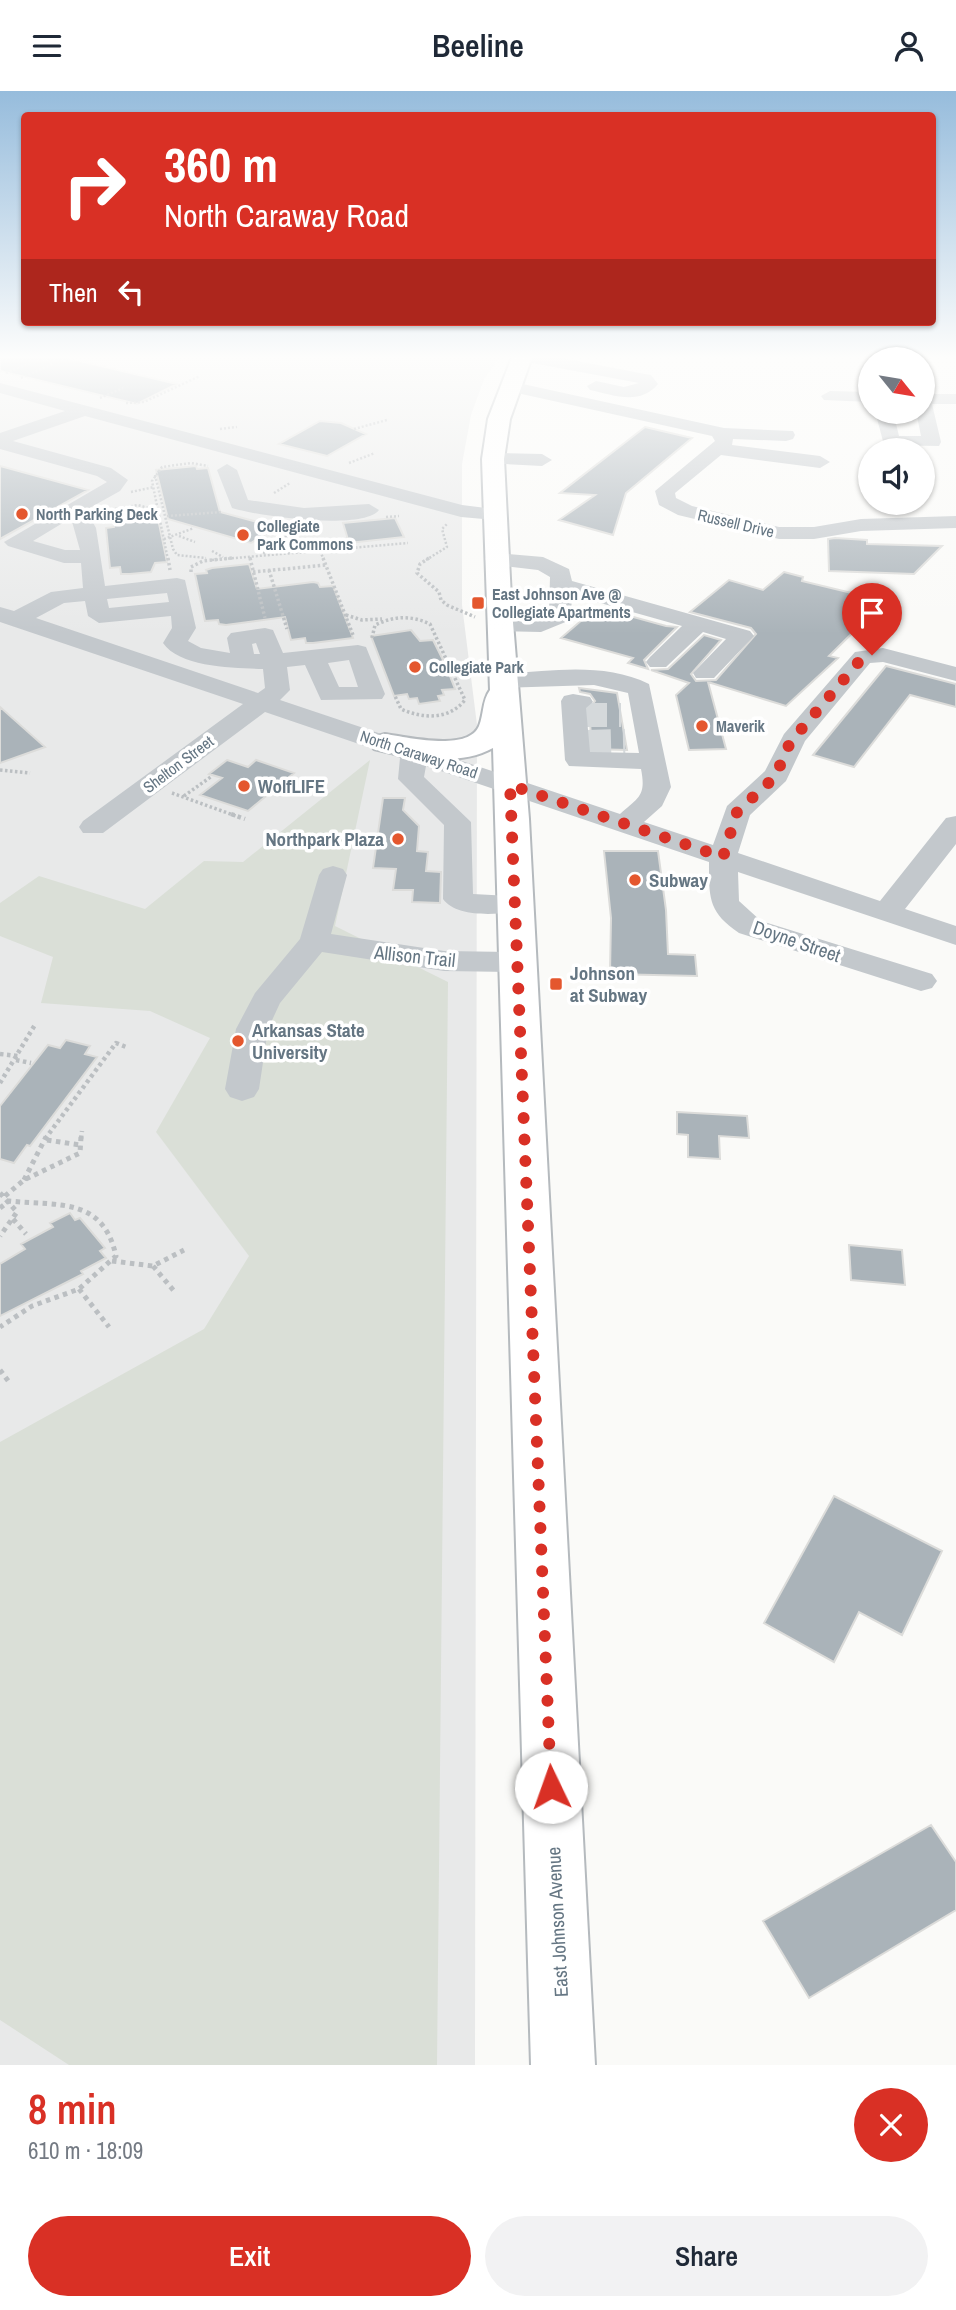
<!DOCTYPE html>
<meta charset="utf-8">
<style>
body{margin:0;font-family:"Archivo Narrow",sans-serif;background:#f2f2f3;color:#1f2937;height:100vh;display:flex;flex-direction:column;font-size:26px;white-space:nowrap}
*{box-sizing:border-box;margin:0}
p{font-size:23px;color:#747a83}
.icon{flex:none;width:38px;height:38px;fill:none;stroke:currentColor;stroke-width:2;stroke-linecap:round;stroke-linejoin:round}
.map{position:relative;height:1974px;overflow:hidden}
.details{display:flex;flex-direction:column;background:#fff;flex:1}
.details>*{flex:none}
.hud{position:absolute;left:21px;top:21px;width:915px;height:214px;border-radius:7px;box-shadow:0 2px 5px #0004;background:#d93025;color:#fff;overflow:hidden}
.needle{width:46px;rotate:120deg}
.controls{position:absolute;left:858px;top:256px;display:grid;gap:14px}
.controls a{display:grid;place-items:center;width:77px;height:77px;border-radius:50%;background:#fff;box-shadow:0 2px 5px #0004;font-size:35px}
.pin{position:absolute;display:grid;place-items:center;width:60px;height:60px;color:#fff;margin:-72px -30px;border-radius:50% 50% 50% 0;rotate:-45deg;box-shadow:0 0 7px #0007}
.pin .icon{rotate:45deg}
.me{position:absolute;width:77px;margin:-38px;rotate:357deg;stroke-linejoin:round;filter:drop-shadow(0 0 5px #0008)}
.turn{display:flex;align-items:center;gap:24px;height:147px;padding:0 28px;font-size:32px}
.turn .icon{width:91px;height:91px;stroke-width:2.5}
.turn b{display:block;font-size:49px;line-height:60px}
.then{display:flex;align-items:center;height:66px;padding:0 28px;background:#0003;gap:14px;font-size:26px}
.round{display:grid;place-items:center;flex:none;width:74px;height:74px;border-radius:37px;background:#f2f2f3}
.overview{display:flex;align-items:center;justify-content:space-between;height:119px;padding:0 28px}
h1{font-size:42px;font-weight:600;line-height:52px;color:#d93025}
.primary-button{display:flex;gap:14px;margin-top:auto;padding:14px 28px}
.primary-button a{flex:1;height:80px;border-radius:42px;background:#d93025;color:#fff;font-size:28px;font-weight:600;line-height:80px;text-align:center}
.primary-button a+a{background:#f2f2f3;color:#1f2937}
header{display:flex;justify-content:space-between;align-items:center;height:91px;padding:0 28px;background:#fff;font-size:32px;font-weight:600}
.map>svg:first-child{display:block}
</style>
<header><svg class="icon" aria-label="menu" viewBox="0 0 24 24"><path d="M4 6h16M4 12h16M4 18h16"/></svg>Beeline<svg class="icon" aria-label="person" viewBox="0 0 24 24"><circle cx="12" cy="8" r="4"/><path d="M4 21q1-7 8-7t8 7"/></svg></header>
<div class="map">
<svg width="956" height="1974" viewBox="0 0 956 1974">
<rect width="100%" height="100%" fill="#fafaf8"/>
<path fill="#e8e9e9" d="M0,266h500l-16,22 -13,36 -9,49v141l15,120 -2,1340h-475z"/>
<path fill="#dadfd7" d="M370,669l-35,166 113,56 -11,1083h-368l-69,-45v-578l204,-113 45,-73 -93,-124 54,-94 -60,-27 -109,-8 12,-46 -53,-21v-33l39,-27 106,33 59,-48 39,1z"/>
<path fill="#aab3b9" stroke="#dcdcda" stroke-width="2" d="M0,266h63l114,27 -40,20 -137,-33z
M320,330l21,2 25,11 -39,22 -48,-12z
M645,336l47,11 -66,55 -13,42 -54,-15 36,-25 -35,-2z
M0,375l88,24 -88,49z
M196,375l1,3 11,-1 12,44 56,15 -25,16 -83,-24 -12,-49z
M157,423l10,48 -12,1 -4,9 -21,2h-9l-1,-7 -10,1 -4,-40 8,-1 -1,-8z
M395,427l9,19 -55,6 -6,-20z
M835,447l32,2v4l75,2 -28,28 -85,-3 -1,-32z
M249,473l8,25 56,-7 5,1 2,4 13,-1 20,52 -40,5h-7l-1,-5 -14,2 -6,-23 -59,8 -7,-1 -1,-4 -13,1 -10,-47 12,-1 -1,-3 6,-2z
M784,481l19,5 -1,4 83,20 -56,55 9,2 -52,48 -78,-24 18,67 -37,1 -13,-55 13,-12 -38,-13 17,-1 36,-34 17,5 -30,34 5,7 20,-1 40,-46 -5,-6 -61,-16 39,-32 34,10z
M597,516l69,19 11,1 -33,33 4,9 -20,-6 5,-5 -72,-20z
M411,539l9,11 13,-1 13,26 9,23 -13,1 2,5 -6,1 2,5 -21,3 -2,-6 -8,1 -2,-5 -13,2 -23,-60z
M886,575l70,18v23l-46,-12 -56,72 -41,-12z
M579,597l38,5 10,57 -35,-1 -3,-40 6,-8 -5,-7 -10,-2z
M0,616l45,40 -45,16z
M227,669l21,7 8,-7 38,13 -46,38 -48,-16 22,-17 -13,-4z
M383,707h22l-2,12 16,16 -2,25 11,1 -2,19 15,1 -1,31 -28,-1 1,-12h-20l3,-21 -23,-1z
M604,760h54l8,59 2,44 27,1 2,21 -87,-2 1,-56z
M66,949l24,6 -5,8 12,3 -67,89 -3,-1 -13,18 -14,-4v-53l48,-61 12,3z
M677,1021l70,4 2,22 -30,-2 1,23 -32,-2v-22l-11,-1z
M70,1122l5,7 5,-2 25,30 -5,3 6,7 -25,13 2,3 -83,42v-52l25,-15 -4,-5 32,-17 -3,-4z
M849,1154l53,5 3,35 -54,-5z
M834,1405l108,55 -40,84 -43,-23 -25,50 -70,-39z
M931,1734l25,37v48l-147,88 -46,-77z"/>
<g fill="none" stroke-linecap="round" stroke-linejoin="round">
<path stroke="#d5d9db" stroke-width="24" stroke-dasharray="24 12" stroke-linecap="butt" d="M583,624h38
M587,651l38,-1"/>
<defs>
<path id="major" d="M512,266h20l-22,62 -6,40 7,139 18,221 66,1246h-64l-38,-1317c-34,19 -82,10 -119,1l-4,-6 4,-6 11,-3c22,3 83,18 94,-8 5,-12 3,-25 11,-36l-8,-231 6,-40z"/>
</defs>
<use href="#major" stroke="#b5babe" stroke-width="4"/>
<path stroke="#bbbfc2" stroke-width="2.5" stroke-dasharray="2 2" stroke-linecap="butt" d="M6,282l34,-14
M21,287l32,-14 -16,-7
M100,307l23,-10
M126,312l18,-1 56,-26
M220,338l17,-2
M354,338l33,-9
M349,372l26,-10
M155,384l18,74 4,6 29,3
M131,401l23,-5
M274,402l16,-10
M115,418l23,-4 21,6
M167,425l55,-4
M386,426l13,-1
M283,437l8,26
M179,445l16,6
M164,448l30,-11
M212,460l11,6
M320,460l4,9
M263,462l25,-10
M250,466l1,3
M168,469l-16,-79 10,-14 29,-4 17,3
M212,469l196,-17
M426,469l21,-13 -5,-18 5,-5"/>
<path stroke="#bbbfc2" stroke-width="3.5" stroke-dasharray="2.5 2.5" stroke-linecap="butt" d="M168,467l2,12
M250,467l15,60
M323,467l30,77
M429,467l-9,6 -3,9 22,19 2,8 6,5 28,12
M269,479l18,59
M191,481v-5l12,-6 29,-3
M253,481l73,-7
M346,524l16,5 20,-1
M372,547l3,-13c19,-9 36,-10 55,-1l35,76c-16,20 -42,19 -64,9l-6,-13
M0,679l30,3
M172,702l64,23
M184,705l28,-20"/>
<path stroke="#bbbfc2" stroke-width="4.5" stroke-dasharray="3.5 3.5" stroke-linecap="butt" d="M231,723l14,5
M0,963l18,2
M16,969l15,3
M0,992l36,-60
M45,1048l71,-96 10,4
M81,1048l1,-8"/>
<path stroke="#bbbfc2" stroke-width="5" stroke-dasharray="4.5 4.5" stroke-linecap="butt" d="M47,1049l33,5
M24,1089l22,-43
M0,1102l17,19 -17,24
M5,1105l19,-16 56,-27 1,-16
M0,1117l9,-7c50,5 94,-4 107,55l-37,33 -47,17 -32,21
M13,1128l13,15
M112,1170l41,5 31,-16
M153,1175l21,25
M79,1198l30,38
M0,1279l9,12"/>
<path fill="#c3c8cc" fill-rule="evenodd" d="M519,266h38l88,17 6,1 7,9c-18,22 -45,11 -68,6l-3,-4 9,-5 28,6 15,-4 -112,-21z
M509,290l215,47 69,3 2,4 -2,4 -7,2 -53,-2 -1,6 88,11 10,6 -10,6 -99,-13 -46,38 1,5 16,8 87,21h35l47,-8 95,-3v12l-95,3 -47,8h-35l-101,-24 -19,-10 -4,-14 60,-50 -3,-5 -209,-46 -3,-4z
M0,292l462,122 40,5 3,4 -10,6 -34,-3 -376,-101 -72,25 98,27 17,12 -8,11 -34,19 10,18 9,58 72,-8 8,2 11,48 -8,13 13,7 29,5 -3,-15 4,-5 34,-5 8,2 10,23 75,-8 8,2 19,47 -3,5 -61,1 -16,-35 -18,2 3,23 -10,10 340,114c20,-17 26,-19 21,-45l-72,-3 -4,-6 -4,-59 3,-5 9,-2 17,3 3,5 -7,6 4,44 49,1 -11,-60 -34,-8 -91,3 -9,-2 -3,-5 3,-5 9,-2c48,-3 101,-12 146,10l22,103 -9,19 -18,16 69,23 14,-39 38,-35 19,-37 71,-82 28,-4 73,19v14l-73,-19 -13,1 -65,78 -19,40 -36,34 -12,38 142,48 66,-83 10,-2v28l-51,65 51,17v19l-218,-73 1,29 22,20 171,53 5,7 -5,7 -11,3 -182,-58c-31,-21 -30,-35 -30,-71l-283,-96 -2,11 47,45 2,72 53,3 5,6 -5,6c-21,6 -69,10 -83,-10l1,-74 -46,-46 2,-21 -135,-46 -162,121h-20l-4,-6 4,-6 160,-117 -243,-82v-15l14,4 37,-19 32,-4 -2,-25h-17l-56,-17 -4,-4 103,-60 -10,-6 -97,-27v-16l65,-22 -65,-18zM71,427l9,32h-15l-32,-9zM167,502l2,9 -60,6 -2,-9zM85,510l3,15 11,7 72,-7 1,12 -9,15c17,25 73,25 100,26l2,19 -7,5 -222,-75 28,-15zM256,552l4,11h-6l-2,-10zM349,569l9,27h-19l-11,-24z
M830,300l40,1v10l-46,-2 -3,-4z
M922,303h34v10h-24l9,38 -2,4 -55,-1 -9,-34h18l6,25h22l-5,-25h6z
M493,362l49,1 10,6 -10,6 -56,-3 -3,-4 3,-4z
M227,373l10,6 11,30 56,8 65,-4 10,6c-16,21 -122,6 -147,-2l-15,-38z
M496,462l47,4 26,12 3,12 178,50 4,5 -40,42h-18l-3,-5 33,-34 -23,-7 -37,35h-16l-4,-5 4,-5 32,-31 -110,-31 -1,21 -3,5 -27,11 -49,-1 -4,-5 4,-5 45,-3 12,-5 1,-36 -12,-7 -50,-6 -3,-5 3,-5z
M333,775l10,3 4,6 -16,59 113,17 73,1 11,3 4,7 -4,7 -11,3 -73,-1 -122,-19 -42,51 -12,26 -9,60 -5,8 -12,4 -12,-4 -5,-8 11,-60 19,-36 45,-54 19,-64 4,-6z"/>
<use href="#major" fill="#fff" fill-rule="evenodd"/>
</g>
<linearGradient id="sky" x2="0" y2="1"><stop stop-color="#96bcdc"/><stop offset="0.49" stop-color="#fdfdfc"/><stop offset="1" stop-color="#fdfdfc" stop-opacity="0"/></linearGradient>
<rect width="956" height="543" fill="url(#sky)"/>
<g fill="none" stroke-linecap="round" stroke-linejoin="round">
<path stroke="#d93025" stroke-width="12" stroke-dasharray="0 21.6" d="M551,1696l-41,-1002 213,72 14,-45 40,-37 7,-22 9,-14 70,-82 9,-2"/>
</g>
<g fill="#e4572e" stroke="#fff" stroke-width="2.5">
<circle cx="22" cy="423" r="7"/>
<circle cx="243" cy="444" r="7"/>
<rect x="471" y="505" width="14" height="14" rx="3.5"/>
<circle cx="415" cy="576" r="7"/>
<circle cx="702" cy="635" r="7"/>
<circle cx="244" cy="695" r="7"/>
<circle cx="398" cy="748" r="7"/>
<circle cx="635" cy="789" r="7"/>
<rect x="549" y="886" width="14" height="14" rx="3.5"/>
<circle cx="238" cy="950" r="7"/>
</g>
<g text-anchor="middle" stroke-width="7" stroke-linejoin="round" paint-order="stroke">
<g font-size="16" font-weight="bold" fill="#657683" stroke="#fff" text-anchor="start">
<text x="36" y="429">North Parking Deck</text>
<text x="257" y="441">Collegiate<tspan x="257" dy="18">Park Commons</tspan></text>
<text x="492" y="509">East Johnson Ave @<tspan x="492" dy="18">Collegiate Apartments</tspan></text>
<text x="429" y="582">Collegiate Park</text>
<text x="716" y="641">Maverik</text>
</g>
<g font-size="16" fill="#657683" stroke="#fff">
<text transform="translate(736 432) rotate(13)" y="6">Russell Drive</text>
<text transform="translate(419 663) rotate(18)" y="6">North Caraway Road</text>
<text transform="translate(178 673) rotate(-37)" y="6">Shelton Street</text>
</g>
<g font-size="19" font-weight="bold" fill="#657683" stroke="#fff" text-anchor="start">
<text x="258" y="702">WolfLIFE</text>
<text x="384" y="755" text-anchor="end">Northpark Plaza</text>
<text x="649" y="796">Subway</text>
<text x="570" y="889">Johnson<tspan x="570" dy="22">at Subway</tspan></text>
<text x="252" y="946">Arkansas State<tspan x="252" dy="22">University</tspan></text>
</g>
<g font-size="19" fill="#657683" stroke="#fff">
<text transform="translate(797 850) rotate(19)" y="7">Doyne Street</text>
<text transform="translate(415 865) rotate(6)" y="7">Allison Trail</text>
<text transform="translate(557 1831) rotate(-93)" y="7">East Johnson Avenue</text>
</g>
</g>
</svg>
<div class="controls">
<a><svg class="needle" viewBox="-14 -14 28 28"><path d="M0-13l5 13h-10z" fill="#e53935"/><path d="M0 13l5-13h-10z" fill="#747a83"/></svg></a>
<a><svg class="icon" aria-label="sound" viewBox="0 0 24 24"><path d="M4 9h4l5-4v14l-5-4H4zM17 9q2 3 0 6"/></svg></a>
</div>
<div class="pin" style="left:872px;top:564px;background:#d93025"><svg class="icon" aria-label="arrive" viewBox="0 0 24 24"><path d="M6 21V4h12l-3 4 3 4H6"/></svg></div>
<svg class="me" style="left:551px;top:1696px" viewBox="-20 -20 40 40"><circle r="19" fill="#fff"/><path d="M0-13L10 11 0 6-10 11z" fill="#d93025"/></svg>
<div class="hud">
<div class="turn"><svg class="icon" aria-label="right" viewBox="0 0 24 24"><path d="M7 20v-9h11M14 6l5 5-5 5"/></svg><div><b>360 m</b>North Caraway Road</div></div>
<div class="then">Then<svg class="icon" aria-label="left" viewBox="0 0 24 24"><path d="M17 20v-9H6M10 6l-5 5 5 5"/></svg></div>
</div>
</div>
<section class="details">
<div class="overview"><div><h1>8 min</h1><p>610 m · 18:09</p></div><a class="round" style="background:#d93025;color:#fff"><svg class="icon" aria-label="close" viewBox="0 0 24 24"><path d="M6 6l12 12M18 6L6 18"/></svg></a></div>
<div class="primary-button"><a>Exit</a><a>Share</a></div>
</section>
